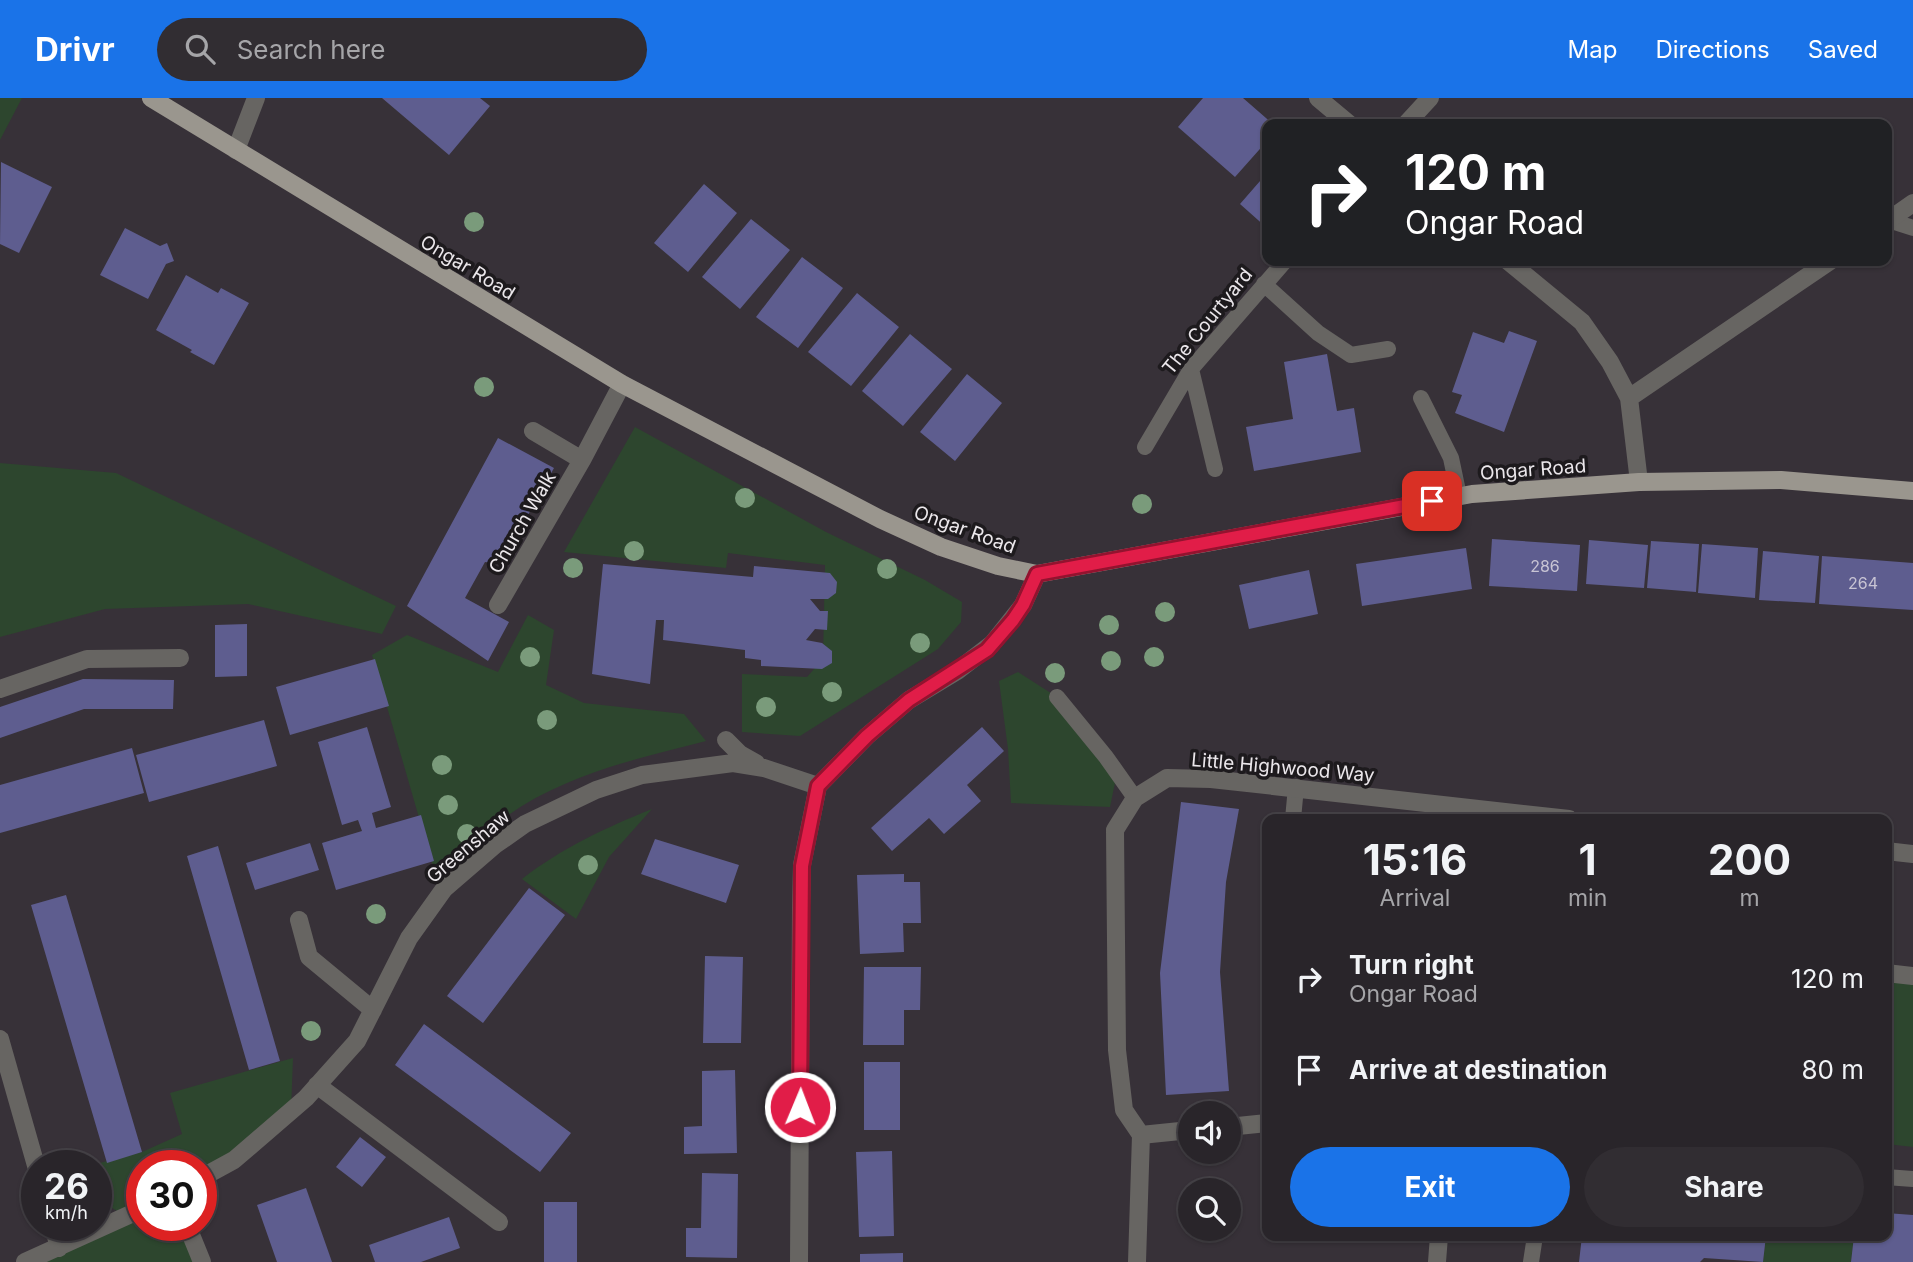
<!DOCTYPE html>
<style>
body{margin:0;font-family:Inter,sans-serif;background:#312d32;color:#f1f3f6;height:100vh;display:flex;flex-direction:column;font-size:26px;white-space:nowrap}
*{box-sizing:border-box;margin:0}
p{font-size:23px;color:#a5a5a8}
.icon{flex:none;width:38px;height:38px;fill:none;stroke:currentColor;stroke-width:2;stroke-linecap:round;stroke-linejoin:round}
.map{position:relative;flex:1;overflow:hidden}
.panel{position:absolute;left:1262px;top:716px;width:630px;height:427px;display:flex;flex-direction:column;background:#29252a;border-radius:14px;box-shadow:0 2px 5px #0004,0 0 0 2px #454247}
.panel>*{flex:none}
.top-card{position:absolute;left:1262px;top:21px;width:630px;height:147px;border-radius:14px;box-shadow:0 2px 5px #0004,0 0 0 2px #454247;background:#202124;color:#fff;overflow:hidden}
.controls{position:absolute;left:1178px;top:1003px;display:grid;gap:14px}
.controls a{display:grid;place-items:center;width:63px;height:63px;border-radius:50%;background:#29252a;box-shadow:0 2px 5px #0004,0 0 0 2px #454247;font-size:35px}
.speed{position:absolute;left:21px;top:1052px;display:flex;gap:14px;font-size:35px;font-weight:700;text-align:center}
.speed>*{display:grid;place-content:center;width:91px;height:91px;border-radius:50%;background:#29252a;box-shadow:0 2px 5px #0004,0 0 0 2px #454247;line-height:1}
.speed small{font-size:18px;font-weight:400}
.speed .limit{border:10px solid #d22;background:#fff;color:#111}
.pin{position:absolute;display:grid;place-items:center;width:60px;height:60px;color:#fff;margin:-30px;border-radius:14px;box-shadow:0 4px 10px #0006}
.me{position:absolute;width:77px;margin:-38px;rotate:1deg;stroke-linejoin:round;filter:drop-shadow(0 0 5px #0008)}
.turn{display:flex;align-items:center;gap:24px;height:147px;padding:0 28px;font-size:32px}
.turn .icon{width:91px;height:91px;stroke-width:2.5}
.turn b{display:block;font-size:49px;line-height:60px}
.eta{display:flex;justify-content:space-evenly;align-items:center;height:119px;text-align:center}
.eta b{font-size:42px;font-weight:700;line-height:49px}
.primary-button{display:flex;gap:14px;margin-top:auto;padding:14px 28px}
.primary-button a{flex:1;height:80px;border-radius:42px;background:#1a73e8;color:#fff;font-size:28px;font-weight:700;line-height:80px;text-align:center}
.primary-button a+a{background:#312d32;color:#f1f3f6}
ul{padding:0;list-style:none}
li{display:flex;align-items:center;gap:21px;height:91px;padding:0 28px}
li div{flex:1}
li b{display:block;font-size:26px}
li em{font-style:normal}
header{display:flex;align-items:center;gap:42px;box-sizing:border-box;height:98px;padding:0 35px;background:#1a73e8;color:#fff}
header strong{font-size:33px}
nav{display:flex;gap:38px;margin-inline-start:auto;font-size:24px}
.search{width:490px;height:63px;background:#312d32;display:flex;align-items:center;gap:18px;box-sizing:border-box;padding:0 24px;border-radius:38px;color:#a5a5a8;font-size:26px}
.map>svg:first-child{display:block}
</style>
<header>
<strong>Drivr</strong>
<div class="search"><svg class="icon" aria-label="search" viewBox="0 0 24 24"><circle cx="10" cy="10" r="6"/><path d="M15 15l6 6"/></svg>Search here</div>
<nav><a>Map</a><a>Directions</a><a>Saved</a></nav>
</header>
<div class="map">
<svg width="1913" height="1164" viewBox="0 0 1913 1164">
<rect width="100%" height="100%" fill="#373138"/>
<path fill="#2d462e" d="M0,0h22l-22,42z
M635,329l191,105 99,48 37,22 -1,20 -23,27 -138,87 -58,-4v-58l65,3 16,-18 2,-94 -97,-12 -2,15 -162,-16z
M0,365l116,10 280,133 -14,28 -134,-30 -143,5 -105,28z
M528,517l26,15 -8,55 38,18 100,11 22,27c-71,18 -147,35 -206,80 -22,17 -43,39 -63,59l-65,-225 35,-20 91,37z
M1018,574l39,25 60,76 -7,34 -99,-4 -3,-54 -9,-68z
M652,711l-43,48 -33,62 -54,-40c40,-31 83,-51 130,-70z
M1886,875l27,3v171l-26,-3z
M293,960l-2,53 -90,67v-12h-59v59h45l15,37h-177l100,-46 -29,-18v-32l-4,-1 50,-13 40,-18 -12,-41z
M1766,1138h88l-3,26h-88z"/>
<path fill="#5e5d8f" d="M382,0h98l10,8 -41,49z
M1203,0h40l30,26h-6v17l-32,36 -57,-50z
M1,64l51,25 -33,66 -19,-9z
M1267,75v55l-27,-24z
M704,86l33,29 -49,59 -34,-29z
M751,121l39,31 -50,59 -38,-32z
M125,130l35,18 7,-3 7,18 -8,3 -18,35 -48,-24z
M802,159l41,31 -45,60 -42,-31z
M186,177l32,18 3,-5 28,15 -35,62 -24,-13 2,-2 -36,-20z
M857,195l42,34 -48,59 -43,-34z
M1509,233l28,10 -33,91 -49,-19 7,-18 -10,-3 21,-60 31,11z
M910,236l42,35 -49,57 -41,-35z
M1327,256l10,57 17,-3 7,44 -107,19 -8,-44 47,-8 -9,-57z
M967,276l35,29 -47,58 -35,-29z
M498,340l56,30 -53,96 -16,-2 -20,36 44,24 -21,39 -81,-55z
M1492,441l88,6 -3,46 -88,-5z
M1589,442l59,5 -4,43 -58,-4z
M1651,443l48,3 -3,48 -49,-4z
M1702,446l56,4 -3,50 -57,-5z
M1466,450l6,41 -110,17 -6,-42z
M1763,453l56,5 -4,47 -56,-3z
M1822,458l91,7v47l-94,-6z
M603,466l150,13 1,-11 76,7 7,9 -1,11 -8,6h-18l10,12h8l-1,19 -12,-1 -9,11 16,3 10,8v12l-10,6 -61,-3v-6l-16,-2v-8l-82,-10 1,-20h-8l-6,64 -58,-10z
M1309,472l9,44 -69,15 -10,-44z
M247,526v52l-32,1v-52z
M375,561l14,47 -99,29 -14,-48z
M83,581l91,1 -1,29h-89l-84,29v-31z
M264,622l13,46 -128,36 -13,-47z
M367,629l24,80 -19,6 4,15 45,-13 13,46 -98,29 -14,-47 40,-12 -4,-11 -16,5 -24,-83z
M982,629l22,24 -37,34 14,16 -37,33 -15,-16 -37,33 -21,-23z
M132,650l12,45 -144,40v-48z
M1181,704l58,7 -13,73 -6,90 9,119 -63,4 -6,-122z
M655,741l84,26 -13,38 -85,-29z
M310,745l9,27 -64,20 -9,-27z
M218,748l62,215 -31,9 -62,-214z
M904,776v8h16l1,41h-18l1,29 -44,2 -3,-79z
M529,790l36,27 -82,108 -36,-27z
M66,797l76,257 -35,11 -76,-258z
M705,858l38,1 -2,86h-38z
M864,869h57l-1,43h-16v35h-41z
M424,926l147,109 -31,39 -145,-107z
M864,964h36v68h-36z
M735,972l2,83 -53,1v-27l18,-1v-55z
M360,1039l26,20 -24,30 -26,-20z
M892,1053l2,85 -35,1 -3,-85z
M702,1075l36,1 -1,84 -51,-1v-29h15z
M306,1090l26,74h-55l-20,-57z
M544,1104h33v60h-33z
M1886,1115l27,2v47h-62l3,-26h32z
M449,1119l11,31 -39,14h-46l-6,-17z
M1582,1138h184l-3,26 -59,-4 -4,4h-121z
M903,1155v9h-43v-8z"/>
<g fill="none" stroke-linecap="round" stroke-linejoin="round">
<path stroke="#676562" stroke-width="16" d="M1888,122l25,8
M1264,186l54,49 33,22 37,-6
M1191,271l24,100
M1421,300l30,60 8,38
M1145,349l46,-78 94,-108
M1057,599l49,60 29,41
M1293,721l3,-32
M1886,1079l27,2
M1531,1164l4,-26"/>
<path stroke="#676562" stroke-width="18" d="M1318,0l31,26
M1406,26l24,-26
M236,52l20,-52
M1886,124l27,-19
M1508,163l74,61 28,40 19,36 10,84
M1629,300l201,-137
M533,333l49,29
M498,507l84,-145 40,-76
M0,591l87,-30 93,-1
M726,642l14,14 16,9
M1886,753l27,3
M299,822l10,37 64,53
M1886,875l27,3
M0,941l37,130
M317,987l182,137
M1228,1029l39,-4
M1141,1037l49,-5
M201,1080l33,-18 72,-62 51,-57 52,-103 35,-49 51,-44 30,-21 71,-34 46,-15 91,-12 31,5 54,18
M53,1127l6,23
M187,1127l15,37
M25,1164l117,-53
M799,1164l2,-355 1,-42 16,-79 49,-50 42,-36 48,-29 35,-27 31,-39 14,-31
M1137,1164l4,-127 -17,-25 -7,-60 -2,-220 20,-32 32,-20 44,1 358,40
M1437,1164l2,-26"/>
<path stroke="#9a968e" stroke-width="18" d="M151,0l471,286 258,135 61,28 57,19 39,8 435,-80 167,-12 142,-2 132,11"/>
</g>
<g fill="#7a9b7b">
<circle cx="474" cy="124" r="10"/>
<circle cx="484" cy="289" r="10"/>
<circle cx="745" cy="400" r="10"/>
<circle cx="1142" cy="406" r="10"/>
<circle cx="634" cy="453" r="10"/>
<circle cx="573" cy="470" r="10"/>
<circle cx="887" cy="471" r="10"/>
<circle cx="1165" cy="514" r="10"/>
<circle cx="1109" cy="527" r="10"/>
<circle cx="920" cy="545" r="10"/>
<circle cx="530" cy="559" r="10"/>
<circle cx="1154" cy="559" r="10"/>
<circle cx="1111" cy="563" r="10"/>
<circle cx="1055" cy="575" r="10"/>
<circle cx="832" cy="594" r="10"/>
<circle cx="766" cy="609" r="10"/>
<circle cx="547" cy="622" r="10"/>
<circle cx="442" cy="667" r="10"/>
<circle cx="448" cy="707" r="10"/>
<circle cx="467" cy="736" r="10"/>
<circle cx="588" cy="767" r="10"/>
<circle cx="376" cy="816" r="10"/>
<circle cx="311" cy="933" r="10"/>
</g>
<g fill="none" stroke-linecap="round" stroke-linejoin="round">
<defs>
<path id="route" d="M800,1009l2,-241 16,-80 49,-50 42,-36 78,-50 26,-30 10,-15 14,-31 395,-73"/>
</defs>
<use href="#route" stroke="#92132f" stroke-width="18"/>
<use href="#route" stroke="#e11d48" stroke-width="12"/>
</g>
<g text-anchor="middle" stroke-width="7" stroke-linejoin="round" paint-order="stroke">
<g font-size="16" fill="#c8c4d4">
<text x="1545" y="474">286</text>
<text x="1863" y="491">264</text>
</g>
<g font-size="19" fill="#ebe7eb" stroke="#1d1a1d">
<text transform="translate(468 169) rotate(31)" y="7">Ongar Road</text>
<text transform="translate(1207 223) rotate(-51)" y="7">The Courtyard</text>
<text transform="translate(1533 371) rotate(-4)" y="7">Ongar Road</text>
<text transform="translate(522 424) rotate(-60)" y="7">Church Walk</text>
<text transform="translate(965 431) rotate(20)" y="7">Ongar Road</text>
<text transform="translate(1283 669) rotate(5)" y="7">Little Highwood Way</text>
<text transform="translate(468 748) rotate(-40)" y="7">Greenshaw</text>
</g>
</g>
</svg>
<div class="controls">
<a><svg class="icon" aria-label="sound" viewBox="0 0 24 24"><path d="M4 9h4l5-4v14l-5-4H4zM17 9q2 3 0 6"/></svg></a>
<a><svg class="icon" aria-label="search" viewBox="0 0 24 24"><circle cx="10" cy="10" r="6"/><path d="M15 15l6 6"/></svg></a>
</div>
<div class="speed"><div>26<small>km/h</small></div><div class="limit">30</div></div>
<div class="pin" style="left:1432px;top:403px;background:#d93025"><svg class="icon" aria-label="arrive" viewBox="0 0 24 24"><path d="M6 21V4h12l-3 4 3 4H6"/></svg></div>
<svg class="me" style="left:800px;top:1009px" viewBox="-20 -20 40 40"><circle r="17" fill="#e11d48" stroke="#fff" stroke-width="3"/><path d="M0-11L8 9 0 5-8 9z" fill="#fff"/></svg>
<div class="top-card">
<div class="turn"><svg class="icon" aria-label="right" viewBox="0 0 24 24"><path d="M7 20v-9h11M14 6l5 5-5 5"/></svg><div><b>120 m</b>Ongar Road</div></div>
</div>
<section class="panel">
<div class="eta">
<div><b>15:16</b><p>Arrival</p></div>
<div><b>1</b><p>min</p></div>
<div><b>200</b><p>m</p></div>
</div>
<ul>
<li><svg class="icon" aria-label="right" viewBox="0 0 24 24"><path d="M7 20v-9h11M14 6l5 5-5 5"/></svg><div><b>Turn right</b><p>Ongar Road</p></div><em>120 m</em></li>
<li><svg class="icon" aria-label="arrive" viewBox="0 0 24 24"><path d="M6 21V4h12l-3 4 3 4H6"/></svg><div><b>Arrive at destination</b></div><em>80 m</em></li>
</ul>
<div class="primary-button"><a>Exit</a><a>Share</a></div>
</section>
</div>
